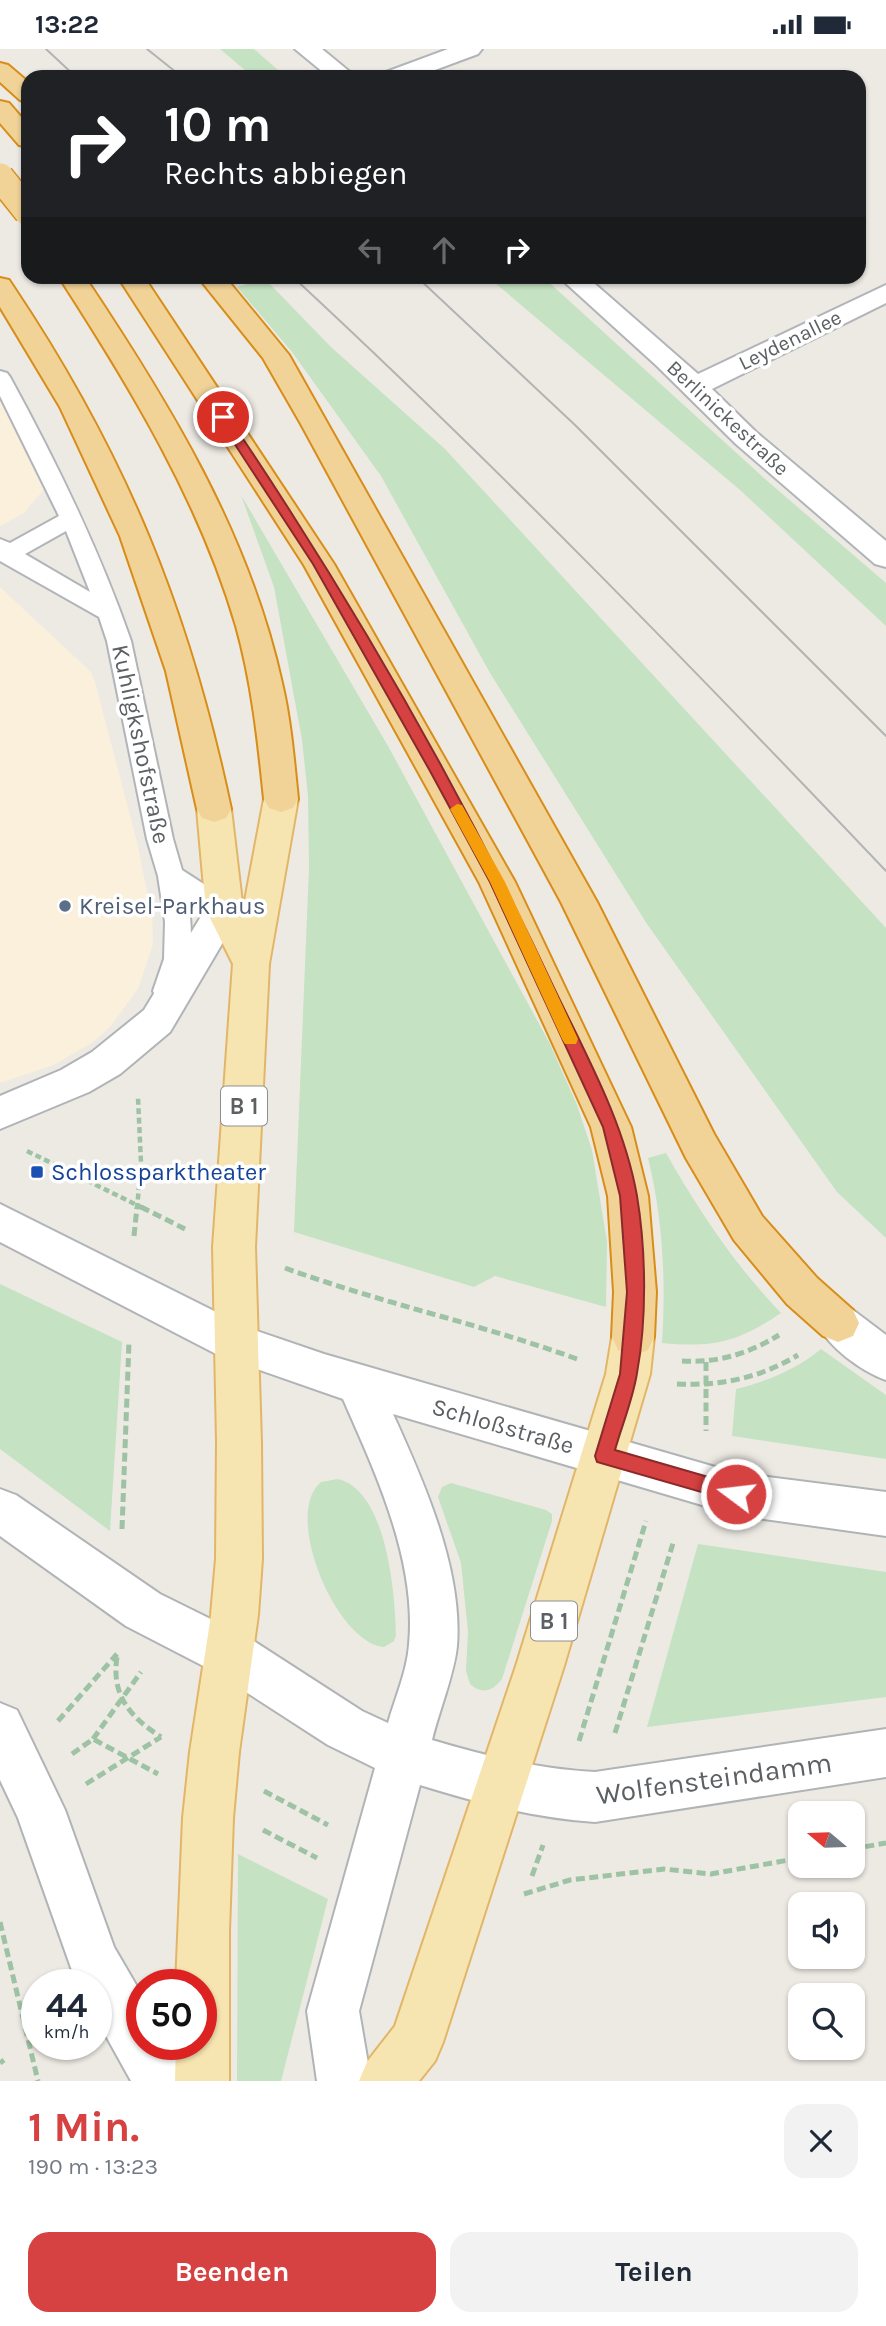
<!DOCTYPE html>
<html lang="de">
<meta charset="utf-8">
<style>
body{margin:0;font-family:Karla,sans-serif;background:#f2f2f3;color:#1f2937;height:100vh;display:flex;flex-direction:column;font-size:26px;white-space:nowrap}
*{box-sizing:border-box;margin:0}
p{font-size:23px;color:#747a83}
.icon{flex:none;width:38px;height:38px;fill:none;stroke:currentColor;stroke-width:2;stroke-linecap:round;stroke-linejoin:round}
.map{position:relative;height:2032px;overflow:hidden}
.panel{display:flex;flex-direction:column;background:#fff;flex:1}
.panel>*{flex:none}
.guide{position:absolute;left:21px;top:21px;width:845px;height:214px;border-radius:21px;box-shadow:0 2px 5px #0004;background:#202124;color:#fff;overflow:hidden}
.needle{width:46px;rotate:289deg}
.tools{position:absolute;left:788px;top:1752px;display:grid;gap:14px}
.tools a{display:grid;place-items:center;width:77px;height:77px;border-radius:14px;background:#fff;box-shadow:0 2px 5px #0004;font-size:35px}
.speed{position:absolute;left:21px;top:1920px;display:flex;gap:14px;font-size:35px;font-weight:700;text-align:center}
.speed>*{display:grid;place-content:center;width:91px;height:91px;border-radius:50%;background:#fff;box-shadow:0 2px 5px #0004;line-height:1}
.speed small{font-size:18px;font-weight:400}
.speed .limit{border:10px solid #d22;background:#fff;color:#111}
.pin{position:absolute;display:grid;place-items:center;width:60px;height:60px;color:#fff;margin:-30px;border:4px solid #fff;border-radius:50%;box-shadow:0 2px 7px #0007}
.me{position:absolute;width:77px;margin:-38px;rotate:285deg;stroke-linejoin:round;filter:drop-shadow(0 0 5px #0008)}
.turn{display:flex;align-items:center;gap:24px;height:147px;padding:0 28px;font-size:32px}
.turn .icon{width:91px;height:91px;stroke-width:2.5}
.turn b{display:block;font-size:49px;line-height:60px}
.lanes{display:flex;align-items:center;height:66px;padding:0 28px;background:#0003;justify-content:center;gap:35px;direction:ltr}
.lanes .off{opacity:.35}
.round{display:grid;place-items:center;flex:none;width:74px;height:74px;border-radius:21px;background:#f2f2f3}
.overview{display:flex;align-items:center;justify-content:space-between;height:119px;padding:0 28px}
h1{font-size:42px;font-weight:700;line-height:52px;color:#d64141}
.button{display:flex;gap:14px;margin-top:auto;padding:14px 28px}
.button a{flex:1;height:80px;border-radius:21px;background:#d64141;color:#fff;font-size:28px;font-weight:700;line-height:80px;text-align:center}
.button a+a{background:#f2f2f3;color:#1f2937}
.status{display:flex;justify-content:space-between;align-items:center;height:49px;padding:0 35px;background:#fff;direction:ltr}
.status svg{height:19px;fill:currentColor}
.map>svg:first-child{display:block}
</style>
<div class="status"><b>13:22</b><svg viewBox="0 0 49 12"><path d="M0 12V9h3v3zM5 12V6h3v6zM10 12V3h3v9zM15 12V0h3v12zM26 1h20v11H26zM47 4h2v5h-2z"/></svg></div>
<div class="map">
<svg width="886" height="2032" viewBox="0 0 886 2032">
<rect width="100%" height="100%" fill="#edeae4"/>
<path fill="#faf0dc" d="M0,350l48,86 -24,28 -24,13z
M0,538l91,85 4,10 42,160 15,74 1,28 -15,45 -28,38 -17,15 -39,23 -54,18z"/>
<path fill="#c5e2c3" d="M220,0h34l32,28h-33z
M488,228h55l222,202 121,104v43l-146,-136z
M265,230l66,68 114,102 441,479v310l-49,-46 -190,-268 -157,-251 -109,-197 -89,-124 -55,-65z
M241,446l147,251 162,298 27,61 15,45 15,92 -1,65 -111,-31 -21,11 -180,-55 15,-364 -1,-72 -6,-56 -28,-153z
M666,1104c33,58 68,111 115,160 -43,29 -67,35 -119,30 4,-63 1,-124 -14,-185z
M0,1235l122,58 -12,189 -110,-82z
M821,1300l65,46v64l-154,-23 4,-47c32,-8 59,-19 85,-40z
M338,1430c49,12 57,114 58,156l-2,6 -10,6c-48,-4 -102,-133 -63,-165z
M451,1434l95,27 6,4v7l-50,158c-9,12 -20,16 -32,5l-4,-13 2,-39 -7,-69 -23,-66 4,-10z
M698,1495l188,28v125l-239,30z
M238,1805l90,45 -47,182h-44z"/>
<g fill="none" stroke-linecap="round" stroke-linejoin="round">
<defs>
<path id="lane" d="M0,322l7,2 3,4c47,86 89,172 121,264l42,198 9,31 51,33 4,7 -4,7 -9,3 -36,-20c5,33 5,68 -11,99l-10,3 -10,-3 -4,-8 11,-32 1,-37 -7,-46 -11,-37 -40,-198 -8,-24 -99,-56v-22l10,4 49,-27 -59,-120zM66,482l24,61 -65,-38z"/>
<path id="street" d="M295,0h27l34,28h-27z
M448,0h34l-4,5 -62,23h-34l4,-5z
M559,228h28l111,97 188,-89v18l-174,86 44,43 130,109v26l-11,-3 -139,-120 -79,-78z"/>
<path id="secondary" d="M224,847l13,4 5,10 -72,122 -50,42 -31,18 -89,37v-33l61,-26 31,-18 52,-42 67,-110z
M0,1155l248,124 76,26 412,119 150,19v44l-150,-21 -343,-101c31,68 70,156 64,232 -3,29 -18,65 -25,94 54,16 106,29 163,32l291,-43v48l-291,45c-61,-4 -117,-19 -175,-37l-61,226 12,70h-54l-10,-70 68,-243 -47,-23 -113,-73 -89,-46 -126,-90v-47l16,6 144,99 89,44 113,73 26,12c7,-25 19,-52 21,-78 8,-84 -33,-171 -66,-246l-123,-43 -220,-114z
M838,1255l15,6 33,25v45c-25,-9 -58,-33 -69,-57l6,-13z
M0,1654l17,7 48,100 49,137 28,48v49h28l18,37h-57l-35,-63v-33h-19l-2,-6 -57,-161 -18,-38z"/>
<path id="primary" d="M281,737l12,4 5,9 -29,165 -14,283 6,195 1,117 -4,56 -19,137 -6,66 -4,113v150h-54l1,-37h25v-59h-25l7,-167 7,-66 21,-137 5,-56 1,-117 -4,-195 20,-283 -27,-54 -9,-101 5,-9 12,-4 12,4 5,9 12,102 21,-112 5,-9z
M633,1269l15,6 6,13 -4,37 -86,292 -121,376 -8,19 -16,20h-60l8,-19 28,-36 121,-360 90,-292 6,-37 6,-13z"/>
<path id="highway" d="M0,14l8,2 20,17v20l-8,-2 -20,-18z
M0,52l9,2 19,22v22l-9,-2 -19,-22z
M59,228h26c84,126 164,256 197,406 9,38 12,77 16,116l-5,9 -12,4 -12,-4 -5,-9c-6,-58 -12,-116 -28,-173 -37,-126 -106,-239 -177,-349z
M118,228h26l190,287 181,318 116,245 17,69 8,96 -2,45 -6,13 -15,6 -15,-6 -6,-13 2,-45 -6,-96 -17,-69 -112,-245 -175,-317z
M198,228h27l64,78 308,547 117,232 48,82 55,62 36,32 6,13 -6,13 -15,6 -15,-6 -36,-32 -53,-64 -48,-82 -125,-256 -260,-478 -38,-66z
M0,229l9,2 4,6c113,169 176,324 218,523l-5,9 -12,4 -12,-4 -5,-9 -31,-138 -46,-135 -60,-129 -60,-100z"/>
</defs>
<use href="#lane" stroke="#b1b4b8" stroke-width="4"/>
<use href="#street" stroke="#b1b4b8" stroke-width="4"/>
<use href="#secondary" stroke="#b0b4b7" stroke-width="4"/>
<use href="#primary" stroke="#e2b668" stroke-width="4"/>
<use href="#highway" stroke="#d88d19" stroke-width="4"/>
<path stroke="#9dc2a4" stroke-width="4.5" stroke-dasharray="6 3.5" stroke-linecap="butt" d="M27,1102l118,58
M137,1160l4,-46 -3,-65"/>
<path stroke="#9dc2a4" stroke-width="5" stroke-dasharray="9 4.5" stroke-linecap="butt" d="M141,1158l44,22
M134,1187l3,-29
M285,1219c96,35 196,56 292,91
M682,1312c36,2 66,-7 97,-26
M706,1313v69
M677,1335c44,2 83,-6 121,-29
M122,1480l7,-187
M117,1608c-6,38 13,60 44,80
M58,1672l59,-67
M615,1684l59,-193
M93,1690l48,-67
M579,1692l67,-220
M72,1705l21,-15 65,35
M86,1735l75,-47
M264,1742l64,34
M263,1781l54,28
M852,1800l34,-6
M532,1827l11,-31
M524,1845l46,-14 94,-11 47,5 89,-16
M0,1873l38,159
M0,2014l4,-3"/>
<use href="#lane" fill="#fff" fill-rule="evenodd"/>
<use href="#street" fill="#fff" fill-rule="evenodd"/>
<use href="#secondary" fill="#fff" fill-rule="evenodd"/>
<use href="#primary" fill="#f6e5b0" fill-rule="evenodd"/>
<use href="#highway" fill="#f1d397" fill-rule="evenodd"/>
<path stroke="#b2b3b3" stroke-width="2" d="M46,0l30,28
M147,0l35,28
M293,228c205,190 400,391 593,594
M417,228l158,148 311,311"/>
<defs>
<path id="highway-bridge" d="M0,128l28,35"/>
</defs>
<use href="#highway-bridge" stroke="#d88d19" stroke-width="30" stroke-linecap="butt"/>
<use href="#highway-bridge" stroke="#f1d397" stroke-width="27"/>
</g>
<path fill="#d64141" stroke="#8b2a2a" stroke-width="2" d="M223,365l4,1c123,182 234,374 327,573 32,67 70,134 83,208 9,54 10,123 0,177 -4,26 -15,52 -22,77l121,35 7,2 3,7 -3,6 -7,2 -139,-40 -2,-6 25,-82 7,-82 -7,-96 -17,-69 -113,-245 -60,-111 -117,-207 -96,-147z"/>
<path fill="#f59e0b" d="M457,755l5,1 43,77 73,157 -2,5h-11l-3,-5 -72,-157 -40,-73z"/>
<circle fill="#5c6f8a" stroke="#fff" stroke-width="2.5" cx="65" cy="857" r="7"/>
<rect fill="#1a4fb4" stroke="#fff" stroke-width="2.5" x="30" y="1116" width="14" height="14" rx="3.5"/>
<g text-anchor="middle" stroke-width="7" stroke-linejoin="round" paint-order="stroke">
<g font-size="21" fill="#5c6063" stroke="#fff">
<text transform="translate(790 291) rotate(-26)" y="7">Leydenallee</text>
<text transform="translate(728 369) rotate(43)" y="7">Berlinickestraße</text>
</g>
<g fill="#fff" stroke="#8d9092" stroke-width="2">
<rect x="221" y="1037.5" width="46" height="39" rx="5"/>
<rect x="531" y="1552.5" width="46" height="39" rx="5"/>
</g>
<g font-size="23" font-weight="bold" fill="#5c6063">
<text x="244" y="1065">B 1</text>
<text x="554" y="1580">B 1</text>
</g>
<g font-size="24" fill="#5c6063" stroke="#fff">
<text transform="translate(141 695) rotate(78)" y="8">Kuhligkshofstraße</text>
<text transform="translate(503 1377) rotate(16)" y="8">Schloßstraße</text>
</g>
<g font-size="24" fill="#4e5e75" stroke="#fff" text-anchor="start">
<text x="79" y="865">Kreisel-Parkhaus</text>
</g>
<g font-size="24" fill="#164399" stroke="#fff" text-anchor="start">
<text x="51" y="1131">Schlossparktheater</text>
</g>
<g font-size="28" fill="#5c6063" stroke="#fff">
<text transform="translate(714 1729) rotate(-8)" y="10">Wolfensteindamm</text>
</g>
</g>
</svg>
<div class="tools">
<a><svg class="needle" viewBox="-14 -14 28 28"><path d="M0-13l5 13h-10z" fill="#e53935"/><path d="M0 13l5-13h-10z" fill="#747a83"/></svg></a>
<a><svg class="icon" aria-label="sound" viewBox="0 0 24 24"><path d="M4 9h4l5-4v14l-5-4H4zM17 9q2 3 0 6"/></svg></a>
<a><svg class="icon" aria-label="search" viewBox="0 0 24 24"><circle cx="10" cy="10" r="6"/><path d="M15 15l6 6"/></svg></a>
</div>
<div class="speed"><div>44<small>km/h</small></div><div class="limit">50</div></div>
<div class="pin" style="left:223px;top:368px;background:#d93025"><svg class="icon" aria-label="arrive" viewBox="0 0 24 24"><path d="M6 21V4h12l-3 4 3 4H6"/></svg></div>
<svg class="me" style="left:736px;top:1445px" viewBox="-20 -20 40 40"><circle r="17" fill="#d64141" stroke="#fff" stroke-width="3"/><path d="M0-11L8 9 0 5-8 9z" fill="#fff"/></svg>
<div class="guide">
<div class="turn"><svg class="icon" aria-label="right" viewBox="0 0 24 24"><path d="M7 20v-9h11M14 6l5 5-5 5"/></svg><div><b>10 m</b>Rechts abbiegen</div></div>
<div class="lanes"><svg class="icon off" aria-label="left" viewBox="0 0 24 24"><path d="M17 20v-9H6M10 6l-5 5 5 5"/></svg><svg class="icon off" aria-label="ahead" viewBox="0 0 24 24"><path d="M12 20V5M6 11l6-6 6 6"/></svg><svg class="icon" aria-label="right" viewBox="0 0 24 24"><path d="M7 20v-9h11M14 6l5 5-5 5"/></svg></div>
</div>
</div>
<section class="panel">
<div class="overview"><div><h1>1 Min.</h1><p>190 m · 13:23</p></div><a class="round"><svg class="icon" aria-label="close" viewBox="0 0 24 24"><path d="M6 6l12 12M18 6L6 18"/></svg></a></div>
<div class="button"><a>Beenden</a><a>Teilen</a></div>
</section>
